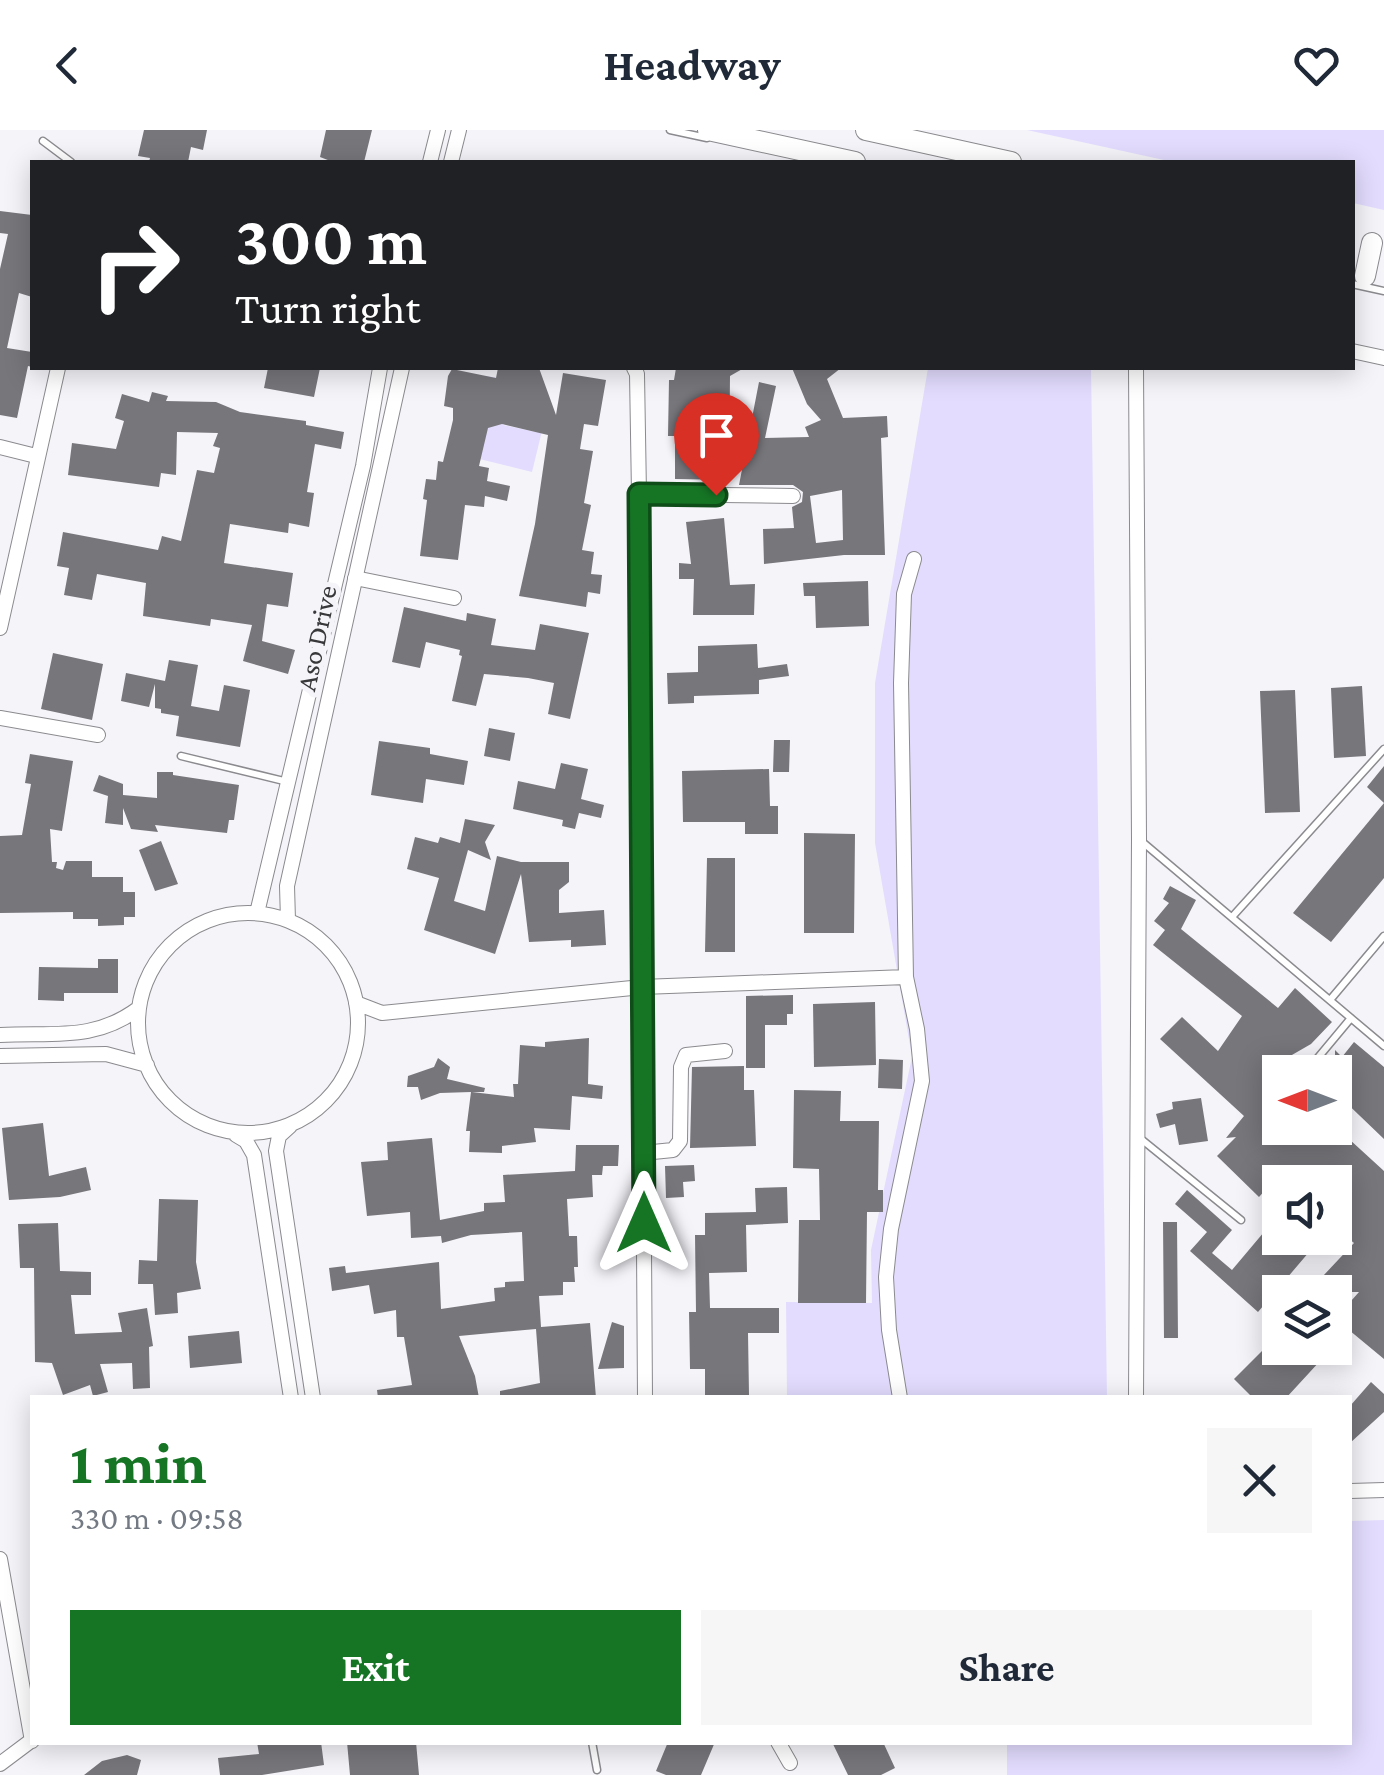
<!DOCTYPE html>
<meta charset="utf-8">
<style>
body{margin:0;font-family:"Crimson Pro",serif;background:#f6f6f7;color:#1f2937;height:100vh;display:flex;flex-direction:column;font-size:38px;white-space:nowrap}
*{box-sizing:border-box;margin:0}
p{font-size:32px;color:#747a83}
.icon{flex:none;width:55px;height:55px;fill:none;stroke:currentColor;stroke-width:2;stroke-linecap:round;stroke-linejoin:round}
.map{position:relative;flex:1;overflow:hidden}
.side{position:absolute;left:30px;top:1265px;width:1322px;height:350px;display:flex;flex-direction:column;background:#fff;border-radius:0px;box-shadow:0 5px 25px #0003}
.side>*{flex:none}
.banner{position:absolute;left:30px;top:30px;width:1325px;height:210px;border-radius:0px;box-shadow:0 5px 25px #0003;background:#202124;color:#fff;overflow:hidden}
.needle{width:65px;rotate:270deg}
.tools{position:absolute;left:1262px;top:925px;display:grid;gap:20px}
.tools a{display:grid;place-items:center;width:90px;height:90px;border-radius:0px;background:#fff;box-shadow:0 5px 25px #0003;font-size:50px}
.pin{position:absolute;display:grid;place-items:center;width:85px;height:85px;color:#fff;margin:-102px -42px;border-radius:50% 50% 50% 0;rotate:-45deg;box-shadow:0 0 10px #0007}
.pin .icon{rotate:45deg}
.me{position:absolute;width:110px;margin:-55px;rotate:0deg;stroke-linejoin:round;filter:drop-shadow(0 0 8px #0008)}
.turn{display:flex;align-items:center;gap:35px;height:210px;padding:0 40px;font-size:45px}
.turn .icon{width:130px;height:130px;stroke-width:2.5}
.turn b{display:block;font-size:70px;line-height:85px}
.round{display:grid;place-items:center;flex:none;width:105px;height:105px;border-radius:0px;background:#f6f6f7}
.summary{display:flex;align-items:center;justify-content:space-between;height:170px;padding:0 40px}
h1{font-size:60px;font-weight:700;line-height:75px;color:#167525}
.button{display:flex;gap:20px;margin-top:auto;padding:20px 40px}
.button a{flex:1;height:115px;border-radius:0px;background:#167525;color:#fff;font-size:40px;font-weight:700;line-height:115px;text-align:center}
.button a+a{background:#f6f6f7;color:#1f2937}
header{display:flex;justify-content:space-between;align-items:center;height:130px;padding:0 40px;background:#fff;font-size:45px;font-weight:700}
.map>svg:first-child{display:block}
</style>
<header><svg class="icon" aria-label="back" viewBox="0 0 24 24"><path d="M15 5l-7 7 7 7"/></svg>Headway<svg class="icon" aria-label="heart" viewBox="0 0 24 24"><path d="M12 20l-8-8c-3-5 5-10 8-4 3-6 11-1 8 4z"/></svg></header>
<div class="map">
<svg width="1384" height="1645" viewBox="0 0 1384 1645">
<rect width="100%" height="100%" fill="#f5f4f9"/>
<path fill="#e3dcfe" d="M1027,0h357v80l-31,-7 -1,-41h-179z
M928,238h163l16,1029h-320l-1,-95 86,1 -1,-53 41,-193 -37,-214v-160z
M486,246l13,2 4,47 33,7 12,-26 -16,66 -85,-21 35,1c6,-25 -3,-51 4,-76z
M1384,1390v255h-377v-32l343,-1v-221z"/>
<path fill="#77767b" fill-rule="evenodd" d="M144,0h63l-4,20 -12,-3 -3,15h-39l1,-4 -12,-2z
M326,0h46l-8,32h-31l-13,-5z
M0,81l32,4v82l-13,-4 -12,55 25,4v15l-4,-1 -11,52 -17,-3v-146l8,-35 -8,-1z
M268,238h52l-6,29 -50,-9z
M498,238h41l17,47 7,-42 43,7 -8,46 -14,-2 -4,25 13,2 -9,52 7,2 -9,45 12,2 -3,22 11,1 -2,19 -12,-2 -2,15 -67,-11 16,-72 13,-89 -46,-11 -14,4 -9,38 10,2 -2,13 23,5 -3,15 -22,-5 -1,11 -19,-2 -7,55 -38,-4 7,-56 -4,-1 3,-20 10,1 2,-19 5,1 10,-42v-12l-9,-2 4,-30 4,-7 44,9z
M676,238h68l-14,8 -1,104 -54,-1v-43h-7l1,-56h5z
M792,238h49l-14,11 16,39 44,-2 1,21 -7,1 4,117h-41l-80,9 -1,-35 31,-1 -2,-21 10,-5 1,-10 -10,-7h-54l20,-103 17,4 -11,52 44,-1 -4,-10 16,-7 -14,-16zM842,360l1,50 -27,3 -6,-47z
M152,262l16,4 -2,5 50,1 24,10 66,9v4l38,7 -3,17 -26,-5 -8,48 7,1 -5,34 -20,-4 -1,10 -58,-9 -6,39 69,10 -5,34 -21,-3 -5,37 33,9 -7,24 -45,-13 9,-36 -41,-6 -1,7 -67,-10 3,-33 -49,-9 -5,26 -28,-5 5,-27 -12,-2 6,-34 95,18 4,-14 19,5 16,-71 17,3 6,-25 -7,-2 5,-13 -41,-1 -1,43 -15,-2 -2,14 -91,-12 4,-32 44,6 8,-28 -9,-3 7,-24 27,8z
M724,388l6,67 25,-1 -1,31h-61l1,-36h-15v-16l12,1 -5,-42z
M868,451l1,45 -53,2 -1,-32h-11l-1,-13z
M404,477l62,14 1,-8 29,6 -5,26 44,5 5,-26 49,9 -19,86 -22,-5 6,-31 -26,-5 -44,-4 -8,32 -24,-5 10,-45 -3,-1 1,-5 -34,-8 -6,26 -28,-6z
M757,514l1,24 29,-4 2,12 -30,4v14l-65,2v7l-26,1 -1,-31 31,-1v-26z
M53,523l50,11 -11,56 -51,-11z
M169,530l29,5 -7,41 28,5 5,-26 26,5 -10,57 -64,-11 3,-20 -18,-3v-4l-6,-1v-24l-6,23 -28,-6 5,-28 39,8z
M1362,556l4,70 -32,2 -3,-70z
M1295,560l5,122 -35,1 -5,-122z
M489,598l26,5 -5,28 -26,-5z
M774,610h16l-1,32h-16z
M379,611l51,7v6l38,7 -4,24 -38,-6 -3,24 -52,-8z
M30,624l43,7 -11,70 -12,-2 2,33h5l-1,6 7,2 3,-9h26v16h31v15h12v25h-11v8l-26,1v-7h-25v-7l-73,1v-77l22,-1 9,-51 -6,-1z
M561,633l27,6 -7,30 23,6 -3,13 -22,-5 -4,16 -13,-3 1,-6 -50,-11 5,-28 37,8z
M1384,636v112l-53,64 -38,-29 91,-110 -17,-16z
M769,639l1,37h8v28h-33v-12h-62l-1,-51z
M157,642h16v3l66,10 -5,35h-5l-2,13 -72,-8 3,7 -27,-3 -8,-21v17l-18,-2 3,-27 -15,-5 6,-16 24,9v11l34,3z
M465,689l30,6 -10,17 6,18 -23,-10 -14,51 31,10 12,-55 24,6h48v20l-10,8v23l45,-3 2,35 -35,2v-7l-42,2 -8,-68 -26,80 -71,-24 15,-52 -32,-9 8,-32 23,6 2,-6 20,6z
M804,703l51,1 -1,99h-50z
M161,711l17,43 -23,7 -16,-41z
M707,728h28v94h-30z
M1170,756l26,14 -15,29 97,79 17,-20 37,34 -21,22 -33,19 8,6 -6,3v6l-13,19 13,12v19h57l47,43v188l-35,-29 -14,16v-27l24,-27h-51l46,-49 -19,-16v-45h-52l-6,-5 -18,20 -42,-41 19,-19 -10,1 18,-22 -84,-77 22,-22 36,34 24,-35 -89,-71 12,-15 -11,-9 15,-18 -6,-4z
M98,829h20v34h-54v8l-26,-1 1,-33 59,1z
M793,865v19h-6v11h-22v43h-19v-72z
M875,872l1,63 -62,2 -1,-63z
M589,908l-1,46 15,2 -1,13 -30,-3 -2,34 -36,-2 2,14 -34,4v7l-33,-1 1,-21h-4l5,-39 -31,1 -19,7 -3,-13h-11l1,-11 26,-9 4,-9 12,9 -3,12 38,9 -1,4h-12l42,5 -1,-13h5l2,-39 25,2v-5z
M1354,912l30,25v72l-49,-47v-42l7,7z
M879,929l24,1 -1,29 -24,-1z
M744,936v24h10l2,56 -66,2 2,-81z
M794,960l47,1 -1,30h39l-1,69h5v22h-16l-1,91h-68l1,-83h21l-1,-51 -26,-1z
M1201,968l7,43 -29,4 -4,-21 -15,4 -4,-14 17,-5 -1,-7z
M43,993l6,53 37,-9 5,23 -31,7 -51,3 -7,-72z
M432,1008l8,82 44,-9v-8l21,-1 -2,-27 72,-4 1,-26h43l-1,21h-15l-1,9h-10l1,22 -26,2 2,37h8l1,31h-4l1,15h-12v13l-24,1 2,31 49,-4 6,75h-96v-7l40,-8 -4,-54 -77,7 16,40 4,22h-101l-1,-8 35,-5 -8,-48h-7l-1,-27 -22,4 -5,-29 -37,6 -3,-23 16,-2 1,7 93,-11 2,47 54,-8 -1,-13 11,-1v-5l19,-1 -2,-49 -51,3 -29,8 -1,-7 -30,2 -1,-26 -43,4 -6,-54 27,-2 -1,-18z
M694,1035l1,16 -12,1 1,15 -18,1 -1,-32z
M787,1057l1,36 -42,2 1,47 -38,1 1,35h69v25h-31l1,62 -44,1v-27h-15l-1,-57h7l-1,-77h10v-22l51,-1 -1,-24z
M1187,1060l45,40 -20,23 20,17 48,-57v25h41l-63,74 -68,-61 17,-19 -32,-28z
M159,1069l39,1 -2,62 5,27 -24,4 1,20 -23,2 -2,-31h-15l1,-24 18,1z
M1163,1092h14l1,116h-14z
M58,1093l2,48 31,1v23h-20l4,39 47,-2 -4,-19 29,-5 6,38 -4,1 1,41 -17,1 -1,-26 -32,1 8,28 -15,4 -3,-11 -27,10 -11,-32 -17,-1 -1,-94h-14l-2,-44z
M612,1192l12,4v42l-26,1z
M239,1201l3,32 -52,5 -2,-32z
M1280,1203v15h52l-46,50h-33l-19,-19z
M1371,1252l13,12v18l-34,31v-37z
M257,1612h64l3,23 -62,10h-42l-2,-17 41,-4z
M347,1612h69l3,33h-69z
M668,1612h47l-14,33h-35l-10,-4z
M832,1612h51l12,26 -14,7h-33z
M127,1625l14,5 -4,15h-53l18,-14z"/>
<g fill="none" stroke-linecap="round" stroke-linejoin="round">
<defs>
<path id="lane" d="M670,0l37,8
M43,11l28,21
M1352,154l32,7
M181,626l107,26
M1140,710l244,206
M1232,787l152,-168
M1330,870l54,-64
M1306,942l45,-54
M1141,1009l100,81
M592,1612l5,28"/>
<path id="street" d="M430,32l8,-32
M451,32l8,-32
M1352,221l32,7
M634,238l3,6 2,120 6,904
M0,317l36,9
M639,364l154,2
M355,448l99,20
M0,498l58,-260
M0,588l98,17
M257,783l106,-447 17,-98
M138 893a110 110 0 1 1 220 0a110 110 0 1 1-220 0Z
M288,790l-1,-34 115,-518
M356,873l26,10 260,-26 264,-10 -5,-294 3,-89 10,-35
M0,905c53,-3 94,7 139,-27
M0,926l106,-2 41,11
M290,996l-11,10 -3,15 37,247
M236,1005l10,6 8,14 37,243
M643,1023l30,-3 7,-9 1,-74 5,-12 39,-4
M900,1268l-11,-68 -3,-53 5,-48 31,-148 -5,-52 -11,-52
M1136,1268l3,-559 -3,-471
M1350,1361l34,-1
M0,1429l32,182
M778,1612l12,21
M0,1634l32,-24"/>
<path id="secondary" d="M708,0l147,32
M866,0l145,32
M1365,146l7,-33"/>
</defs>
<use href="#lane" stroke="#8b8a8e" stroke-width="9"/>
<use href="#street" stroke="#8b8a8e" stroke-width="16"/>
<use href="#secondary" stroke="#8b8a8e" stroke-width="22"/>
<use href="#lane" stroke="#fff" stroke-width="6"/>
<use href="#street" stroke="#fff" stroke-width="14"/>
<use href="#secondary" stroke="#fff" stroke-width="20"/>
</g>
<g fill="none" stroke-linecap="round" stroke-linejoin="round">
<defs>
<path id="route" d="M644,1093l-5,-729 77,1"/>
</defs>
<use href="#route" stroke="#0e4c18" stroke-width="25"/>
<use href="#route" stroke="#167525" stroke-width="18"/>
</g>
<g text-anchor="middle" stroke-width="10" stroke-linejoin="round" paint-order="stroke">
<g font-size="28" fill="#38383a" stroke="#f5f4f9">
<text transform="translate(316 508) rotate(-78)" y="10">Aso Drive</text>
</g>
</g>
</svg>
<div class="tools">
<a><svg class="needle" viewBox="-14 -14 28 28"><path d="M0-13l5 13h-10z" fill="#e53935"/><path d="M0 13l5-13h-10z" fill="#747a83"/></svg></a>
<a><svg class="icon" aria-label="sound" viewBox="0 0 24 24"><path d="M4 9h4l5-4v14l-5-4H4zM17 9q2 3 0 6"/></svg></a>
<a><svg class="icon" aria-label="layers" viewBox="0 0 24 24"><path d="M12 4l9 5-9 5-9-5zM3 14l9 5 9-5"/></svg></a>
</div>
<div class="pin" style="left:716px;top:365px;background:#d93025"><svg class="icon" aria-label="arrive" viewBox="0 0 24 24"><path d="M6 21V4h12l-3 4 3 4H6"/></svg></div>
<svg class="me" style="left:644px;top:1093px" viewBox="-20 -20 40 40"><path d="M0-17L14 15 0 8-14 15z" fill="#167525" stroke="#fff" stroke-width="4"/></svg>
<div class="banner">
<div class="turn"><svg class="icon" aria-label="right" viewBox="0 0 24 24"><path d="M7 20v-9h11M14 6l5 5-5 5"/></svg><div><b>300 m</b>Turn right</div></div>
</div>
<section class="side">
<div class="summary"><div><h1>1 min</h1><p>330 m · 09:58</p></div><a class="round"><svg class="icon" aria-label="close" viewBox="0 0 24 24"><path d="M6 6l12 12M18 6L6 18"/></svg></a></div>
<div class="button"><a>Exit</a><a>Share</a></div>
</section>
</div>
